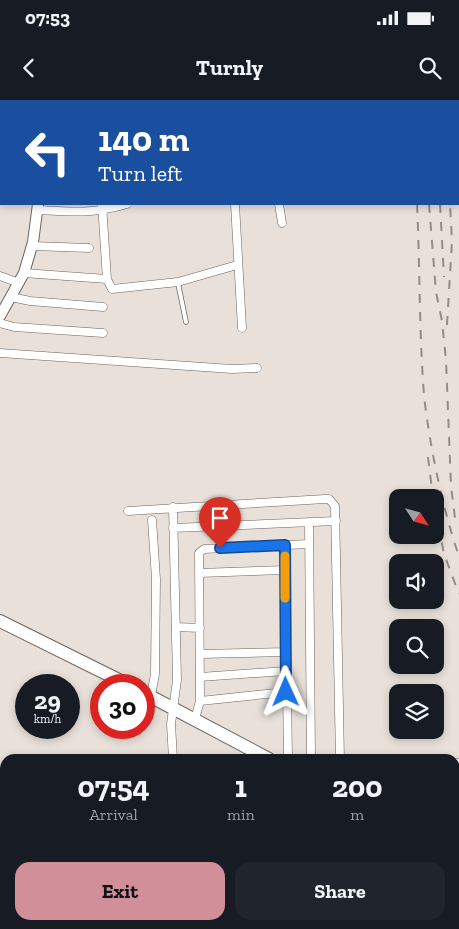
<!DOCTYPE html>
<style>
body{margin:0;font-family:"Zilla Slab",serif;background:#20242c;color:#f1f3f6;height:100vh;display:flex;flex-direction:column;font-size:19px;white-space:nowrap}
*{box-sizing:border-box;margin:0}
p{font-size:16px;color:#9ea1a6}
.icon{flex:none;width:28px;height:28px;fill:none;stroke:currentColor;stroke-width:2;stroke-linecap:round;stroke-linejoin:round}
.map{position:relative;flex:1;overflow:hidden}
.panel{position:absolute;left:0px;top:654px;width:460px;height:176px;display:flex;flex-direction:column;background:#171b24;border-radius:15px 15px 0 0;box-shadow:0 2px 8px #0003}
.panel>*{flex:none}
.hud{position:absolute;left:0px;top:0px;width:460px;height:105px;box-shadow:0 2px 8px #0003;background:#1a4fa0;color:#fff;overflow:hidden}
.needle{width:32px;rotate:126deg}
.fabs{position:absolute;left:389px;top:389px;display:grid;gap:10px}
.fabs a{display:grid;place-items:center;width:55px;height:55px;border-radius:10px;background:#171b24;box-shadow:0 2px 8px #0003;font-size:25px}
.speed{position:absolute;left:15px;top:574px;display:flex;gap:10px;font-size:25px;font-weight:700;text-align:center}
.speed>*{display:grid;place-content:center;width:65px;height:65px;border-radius:50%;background:#171b24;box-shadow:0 2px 8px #0003;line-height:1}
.speed small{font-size:12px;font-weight:400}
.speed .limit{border:8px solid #d22;background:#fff;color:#111}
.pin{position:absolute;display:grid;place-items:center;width:42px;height:42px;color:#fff;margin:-51px -21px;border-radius:50% 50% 50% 0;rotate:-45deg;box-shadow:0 0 5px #0007}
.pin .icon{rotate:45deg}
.me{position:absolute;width:55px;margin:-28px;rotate:359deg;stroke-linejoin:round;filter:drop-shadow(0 0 4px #0008)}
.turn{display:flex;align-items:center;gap:18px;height:105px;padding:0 15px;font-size:22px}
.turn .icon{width:65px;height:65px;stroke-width:2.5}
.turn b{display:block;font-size:35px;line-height:42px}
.eta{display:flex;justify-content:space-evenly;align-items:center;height:85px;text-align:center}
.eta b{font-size:30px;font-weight:800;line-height:35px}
.cta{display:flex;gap:10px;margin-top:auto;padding:10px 15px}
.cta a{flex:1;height:58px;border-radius:15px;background:#d18f99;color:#111;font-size:20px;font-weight:800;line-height:58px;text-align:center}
.cta a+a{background:#20242c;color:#f1f3f6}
.status{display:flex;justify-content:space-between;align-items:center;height:35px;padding:0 25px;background:#171b24;direction:ltr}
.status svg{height:14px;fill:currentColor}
header{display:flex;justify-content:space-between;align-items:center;height:65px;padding:0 15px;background:#171b24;font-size:22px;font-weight:800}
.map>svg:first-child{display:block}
</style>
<div class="status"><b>07:53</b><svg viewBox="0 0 49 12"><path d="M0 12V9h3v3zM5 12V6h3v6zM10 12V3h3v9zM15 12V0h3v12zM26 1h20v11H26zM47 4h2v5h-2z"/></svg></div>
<header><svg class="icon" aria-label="back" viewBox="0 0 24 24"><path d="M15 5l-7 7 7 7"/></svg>Turnly<svg class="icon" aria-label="search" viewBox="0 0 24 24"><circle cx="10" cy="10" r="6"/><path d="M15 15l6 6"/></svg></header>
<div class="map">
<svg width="459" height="829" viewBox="0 0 459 829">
<rect width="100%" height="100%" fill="#e8e0d9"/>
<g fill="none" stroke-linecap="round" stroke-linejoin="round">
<defs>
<path id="service" d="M178,183l8,39
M455,797l4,-2"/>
<path id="minor" d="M99,0v1
M206,0v1
M271,0v1
M0,22l1,-1
M0,56h1
M459,57v1
M0,92l1,1
M102,104l5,75 5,10 66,-7 59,-17
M235,104l7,124
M279,104l3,19
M37,110c35,2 56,4 90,-6
M32,146l57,2
M24,173l83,6
M0,176l19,7
M11,197l19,4 73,6
M0,223l14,4 89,6
M0,253l232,16 25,-1
M173,407l4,173 -6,44 2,35
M128,411l197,-12h4l6,7 5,253
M309,422l2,237
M173,428l163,-7
M285,445l3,214
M199,473l86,-3
M176,527l24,1
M200,554l86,-2
M200,577l86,-6
M151,596l4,-22 1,-95 -4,-59
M200,601l86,-9
M195,619l5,-18 -1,-148 5,-4 105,-5
M455,663h4
M0,810l5,2
M50,825l16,4
M160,825v4
M198,825v4
M246,825v4"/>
<path id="secondary" d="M46,1v-1
M0,216l24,-43 9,-31 5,-38"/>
<path id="trunk" d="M0,521l129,64
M144,593l125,66
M277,825v4"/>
</defs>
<use href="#service" stroke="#6a635d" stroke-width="5.5"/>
<use href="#minor" stroke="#6a635d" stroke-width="9"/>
<use href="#secondary" stroke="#6a635d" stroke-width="12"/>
<use href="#trunk" stroke="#6a635d" stroke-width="14"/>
<use href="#service" stroke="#fff" stroke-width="4"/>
<use href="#minor" stroke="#fff" stroke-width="8"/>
<use href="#secondary" stroke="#fff" stroke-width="10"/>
<use href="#trunk" stroke="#fff" stroke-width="12"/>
<path stroke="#928d88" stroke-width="2" stroke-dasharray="9 9" stroke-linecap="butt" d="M393,0v1
M404,0v1
M412,0v1
M424,0v1
M435,0v1
M445,0v1
M417,104c3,63 2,127 7,191 5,48 19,116 35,161
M429,104l7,88 6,29 4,39 5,126 4,32
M440,104l4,73
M447,225l5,-84 -2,-37
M428,357l5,41
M435,407l9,47 15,40"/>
</g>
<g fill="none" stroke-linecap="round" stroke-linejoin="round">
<defs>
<path id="route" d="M220,448l65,-3 1,147"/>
</defs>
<use href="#route" stroke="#114b97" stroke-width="12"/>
<use href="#route" stroke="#1a73e8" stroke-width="9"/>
<path stroke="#f59e0b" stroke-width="9" d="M285,456v42"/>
</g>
</svg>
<div class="fabs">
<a><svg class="needle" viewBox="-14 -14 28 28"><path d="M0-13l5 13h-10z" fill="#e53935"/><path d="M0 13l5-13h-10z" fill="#9ea1a6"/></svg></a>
<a><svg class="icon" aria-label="sound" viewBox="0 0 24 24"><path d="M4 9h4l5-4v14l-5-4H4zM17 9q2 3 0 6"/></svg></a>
<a><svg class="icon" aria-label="search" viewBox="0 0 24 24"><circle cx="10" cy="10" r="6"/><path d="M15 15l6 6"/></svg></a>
<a><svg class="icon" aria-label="layers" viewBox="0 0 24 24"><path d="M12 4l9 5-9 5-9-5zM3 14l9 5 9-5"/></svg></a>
</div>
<div class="speed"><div>29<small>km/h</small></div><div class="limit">30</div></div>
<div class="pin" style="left:220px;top:448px;background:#d93025"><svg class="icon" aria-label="arrive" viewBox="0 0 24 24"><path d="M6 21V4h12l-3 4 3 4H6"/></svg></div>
<svg class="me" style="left:286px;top:592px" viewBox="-20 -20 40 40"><path d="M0-17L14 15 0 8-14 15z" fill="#1a73e8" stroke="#fff" stroke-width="4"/></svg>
<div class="hud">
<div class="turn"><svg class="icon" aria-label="left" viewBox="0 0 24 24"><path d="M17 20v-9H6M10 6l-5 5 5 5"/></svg><div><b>140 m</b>Turn left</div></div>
</div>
<section class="panel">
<div class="eta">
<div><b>07:54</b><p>Arrival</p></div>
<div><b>1</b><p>min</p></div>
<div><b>200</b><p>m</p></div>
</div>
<div class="cta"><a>Exit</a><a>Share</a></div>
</section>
</div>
